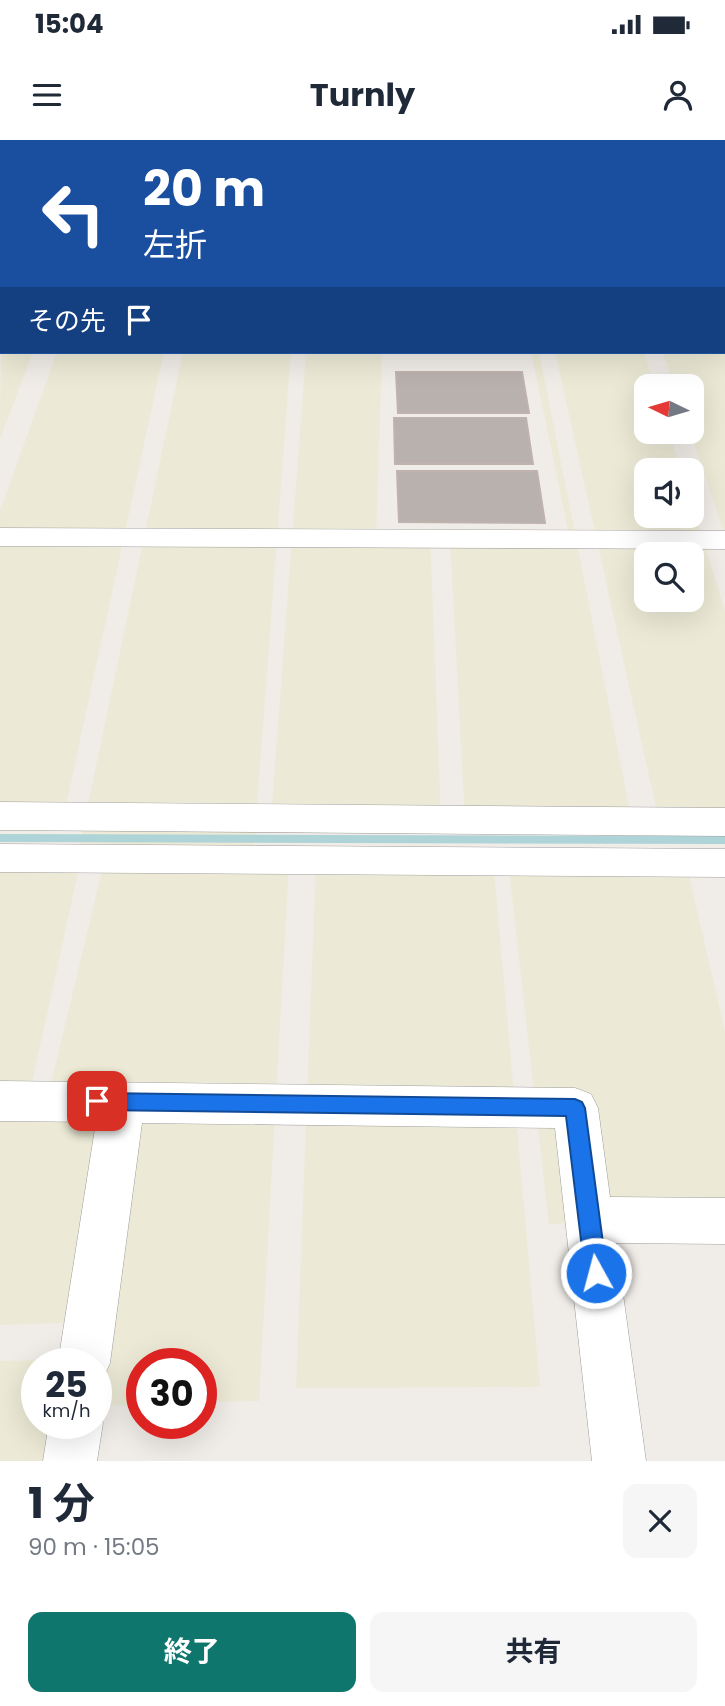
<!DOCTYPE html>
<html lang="ja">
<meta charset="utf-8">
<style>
body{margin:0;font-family:Poppins,"Noto Sans JP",sans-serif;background:#f6f6f7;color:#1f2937;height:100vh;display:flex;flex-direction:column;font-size:26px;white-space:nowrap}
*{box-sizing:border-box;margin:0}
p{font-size:23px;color:#747a83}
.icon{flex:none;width:38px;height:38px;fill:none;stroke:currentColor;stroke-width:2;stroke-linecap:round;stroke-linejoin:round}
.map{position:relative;height:1321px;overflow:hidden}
.drawer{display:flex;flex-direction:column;background:#fff;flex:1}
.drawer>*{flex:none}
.hud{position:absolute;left:0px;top:0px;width:726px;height:214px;box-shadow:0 7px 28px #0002;background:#1a4fa0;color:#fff;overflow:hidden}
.needle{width:46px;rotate:275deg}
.fabs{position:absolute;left:634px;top:234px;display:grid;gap:14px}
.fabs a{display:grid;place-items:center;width:70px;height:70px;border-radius:14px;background:#fff;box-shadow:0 7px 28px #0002;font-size:35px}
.speed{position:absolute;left:21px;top:1208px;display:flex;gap:14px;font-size:35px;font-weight:700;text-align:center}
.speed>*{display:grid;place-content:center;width:91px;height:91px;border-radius:50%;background:#fff;box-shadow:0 7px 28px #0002;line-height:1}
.speed small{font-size:18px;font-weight:400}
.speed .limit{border:10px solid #d22;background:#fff;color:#111}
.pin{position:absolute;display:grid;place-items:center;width:60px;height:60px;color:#fff;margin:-30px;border-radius:14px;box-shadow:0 4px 10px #0006}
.me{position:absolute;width:77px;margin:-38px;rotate:353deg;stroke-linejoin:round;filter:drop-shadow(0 0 5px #0008)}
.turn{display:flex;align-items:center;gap:24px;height:147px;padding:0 28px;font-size:32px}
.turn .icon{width:91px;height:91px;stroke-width:2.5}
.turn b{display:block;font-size:49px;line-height:60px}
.then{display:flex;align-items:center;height:66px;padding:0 28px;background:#0003;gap:14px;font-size:26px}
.round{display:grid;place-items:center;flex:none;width:74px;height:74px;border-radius:14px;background:#f6f6f7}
.headline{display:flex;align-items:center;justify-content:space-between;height:119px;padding:0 28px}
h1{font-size:42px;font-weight:700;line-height:52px}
.primary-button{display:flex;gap:14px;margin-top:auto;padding:14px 28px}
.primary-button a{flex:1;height:80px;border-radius:14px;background:#0f766e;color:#fff;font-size:28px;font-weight:700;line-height:80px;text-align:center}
.primary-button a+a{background:#f6f6f7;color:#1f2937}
.status{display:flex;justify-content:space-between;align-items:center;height:49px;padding:0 35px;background:#fff;direction:ltr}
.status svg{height:19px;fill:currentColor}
header{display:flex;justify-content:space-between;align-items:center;height:91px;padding:0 28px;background:#fff;font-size:32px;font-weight:700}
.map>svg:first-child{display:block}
</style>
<div class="status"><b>15:04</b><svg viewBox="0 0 49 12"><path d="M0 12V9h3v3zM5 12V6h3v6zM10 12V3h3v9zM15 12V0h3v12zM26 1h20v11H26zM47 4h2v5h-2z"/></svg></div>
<header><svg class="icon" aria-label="menu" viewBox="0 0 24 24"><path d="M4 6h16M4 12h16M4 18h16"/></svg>Turnly<svg class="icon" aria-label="person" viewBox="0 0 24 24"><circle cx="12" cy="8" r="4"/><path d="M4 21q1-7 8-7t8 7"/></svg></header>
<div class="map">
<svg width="725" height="1321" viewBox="0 0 725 1321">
<rect width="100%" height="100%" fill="#f0ece8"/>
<path fill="#ecead6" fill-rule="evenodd" d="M2,51v161h31l-33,87z
M725,127v268l-35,-103 1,-45h-17l-11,-35h61z
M57,212h107l-99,458h-65v-299z
M183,212h108l-37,494 -175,1z
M306,212h76l-6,186 54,-6 11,288 -170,-2z
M531,212h8l93,469 -167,-1 -15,-281h120z
M555,212h89l11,35h-9v45h23l12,39h-35v45h45v-14l34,108v212l-66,-1zM646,415h45v45h-45z
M0,718l81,1 -53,242h19l56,-235 186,-2 -30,537 -58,1v-39h-59v42l-46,1v-43h-59v60h39l-6,38h-70v-100l85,-2 4,-37 -89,3z
M493,718l47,529 -244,1 20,-528z
M687,727l38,164v190l-136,-1 -40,5 -40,-355z"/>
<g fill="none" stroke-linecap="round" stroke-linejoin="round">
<path fill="#aed4d8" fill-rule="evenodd" d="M0,694l725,2v8l-725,-2z"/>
<path fill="#aed4d8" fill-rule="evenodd" d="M521,0h50l1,2h-50z"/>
</g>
<path fill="#b9b1ae" stroke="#c0b2ac" stroke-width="2" d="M396,232h126l7,41h-131z
M394,278h132l7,46h-138z
M397,331h140l8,52 -146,-1z"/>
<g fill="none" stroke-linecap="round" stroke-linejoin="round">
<defs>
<path id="street" d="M496,0h32l1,2h-32z
M724,18h1v12h-1z
M0,55h2v12h-2z
M724,58h1v12h-1z
M0,197h2v14h-2z
M724,199l1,14 -7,-1h6z
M0,388l725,3v18l-725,-3z
M0,662l725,6v28l-725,-6z
M0,704l725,5v28l-725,-5z
M0,941l575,7 16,6 7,14 12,89 115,1v46l-109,-1 30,218h-54l-37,-333 -413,-5 -32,240 -8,18 -6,3v-21h-38l38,-241 -96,-1z
M96,1267l7,16 -6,38h-54l6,-38h47z"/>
</defs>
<use href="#street" stroke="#9d9d9d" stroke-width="1"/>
<use href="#street" fill="#fff" fill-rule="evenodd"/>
</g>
<path fill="#1a73e8" stroke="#114b97" stroke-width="2" d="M97,953l478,6 7,3 3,6 22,165 -4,8 -7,3 -8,-3 -3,-8 -19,-157 -469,-6 -7,-3 -3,-6 3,-6z"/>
</svg>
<div class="fabs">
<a><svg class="needle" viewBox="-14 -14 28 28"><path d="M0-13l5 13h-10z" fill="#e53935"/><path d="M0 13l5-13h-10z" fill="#747a83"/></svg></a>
<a><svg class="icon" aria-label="sound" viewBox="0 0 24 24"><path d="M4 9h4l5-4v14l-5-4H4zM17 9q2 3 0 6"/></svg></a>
<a><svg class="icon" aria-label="search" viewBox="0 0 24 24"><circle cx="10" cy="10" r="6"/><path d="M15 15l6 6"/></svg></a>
</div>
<div class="speed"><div>25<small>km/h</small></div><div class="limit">30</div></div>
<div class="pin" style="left:97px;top:961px;background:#d93025"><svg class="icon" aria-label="arrive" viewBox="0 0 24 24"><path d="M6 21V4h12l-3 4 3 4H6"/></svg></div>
<svg class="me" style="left:596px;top:1133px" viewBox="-20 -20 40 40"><circle r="17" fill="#1a73e8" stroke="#fff" stroke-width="3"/><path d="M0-11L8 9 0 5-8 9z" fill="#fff"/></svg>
<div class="hud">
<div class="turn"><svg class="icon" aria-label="left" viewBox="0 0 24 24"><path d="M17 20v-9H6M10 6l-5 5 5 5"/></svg><div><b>20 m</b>左折</div></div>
<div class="then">その先<svg class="icon" aria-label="arrive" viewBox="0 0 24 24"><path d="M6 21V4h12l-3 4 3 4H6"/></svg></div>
</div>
</div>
<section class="drawer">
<div class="headline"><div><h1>1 分</h1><p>90 m · 15:05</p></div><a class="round"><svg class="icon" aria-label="close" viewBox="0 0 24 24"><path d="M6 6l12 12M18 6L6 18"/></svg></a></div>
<div class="primary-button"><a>終了</a><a>共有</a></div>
</section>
